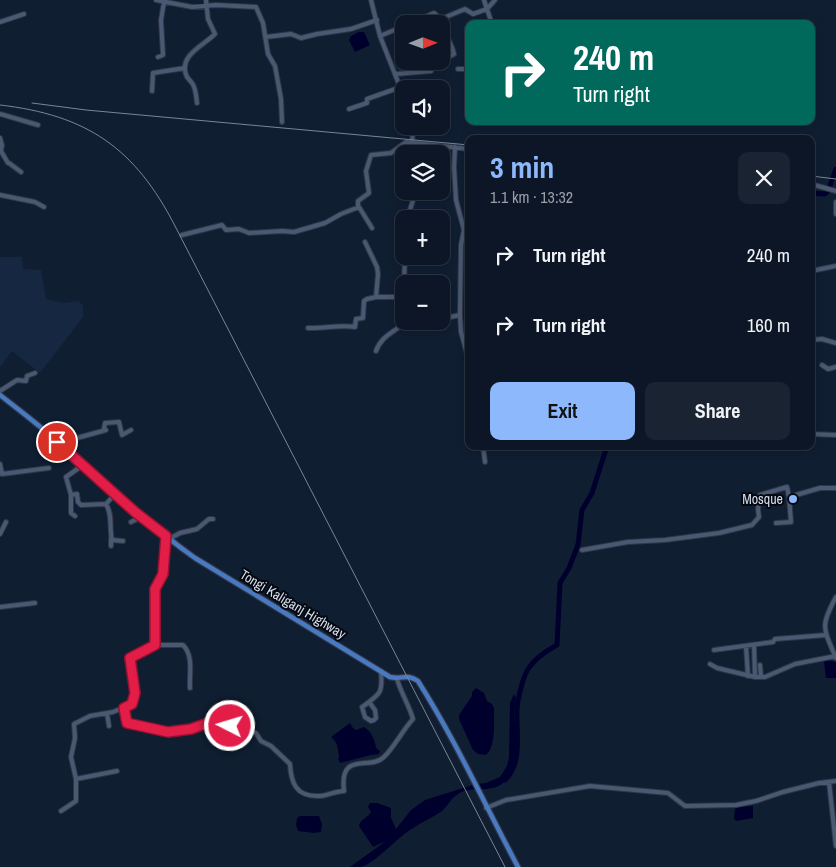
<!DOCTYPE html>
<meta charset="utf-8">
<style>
body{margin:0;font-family:"Archivo Narrow",sans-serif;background:#1a2332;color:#f1f3f6;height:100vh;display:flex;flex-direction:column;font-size:19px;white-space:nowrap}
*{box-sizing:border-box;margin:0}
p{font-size:16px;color:#9a9fa7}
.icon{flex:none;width:28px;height:28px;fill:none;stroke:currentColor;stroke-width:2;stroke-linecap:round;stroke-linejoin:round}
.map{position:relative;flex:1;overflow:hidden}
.drawer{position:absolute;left:465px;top:135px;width:350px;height:315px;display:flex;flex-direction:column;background:#0c1626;border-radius:10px;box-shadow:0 2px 8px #0003,0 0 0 1px #2c3543}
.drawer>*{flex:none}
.hud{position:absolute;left:465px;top:20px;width:350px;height:105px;border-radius:10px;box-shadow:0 2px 8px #0003,0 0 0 1px #2c3543;background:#00695c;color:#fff;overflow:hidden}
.needle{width:32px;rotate:89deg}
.controls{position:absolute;left:395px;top:15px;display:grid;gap:10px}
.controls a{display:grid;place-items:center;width:55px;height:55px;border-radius:10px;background:#0c1626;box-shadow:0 2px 8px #0003,0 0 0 1px #2c3543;font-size:25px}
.pin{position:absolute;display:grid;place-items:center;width:42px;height:42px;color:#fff;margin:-21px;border:2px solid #fff;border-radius:50%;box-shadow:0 1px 5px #0007}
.me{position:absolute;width:55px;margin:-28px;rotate:275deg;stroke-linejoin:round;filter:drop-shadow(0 0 4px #0008)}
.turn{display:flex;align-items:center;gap:18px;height:105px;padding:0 25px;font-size:22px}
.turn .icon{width:65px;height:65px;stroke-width:2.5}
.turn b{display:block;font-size:35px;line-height:42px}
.round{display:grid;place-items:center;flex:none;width:52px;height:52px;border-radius:10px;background:#1a2332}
.headline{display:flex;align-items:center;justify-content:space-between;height:85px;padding:0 25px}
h1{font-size:30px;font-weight:800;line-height:38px;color:#8db9fc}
.primary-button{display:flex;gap:10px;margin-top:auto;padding:10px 25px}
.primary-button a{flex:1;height:58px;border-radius:10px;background:#8db9fc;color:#111;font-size:20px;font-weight:800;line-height:58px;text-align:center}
.primary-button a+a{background:#1a2332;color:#f1f3f6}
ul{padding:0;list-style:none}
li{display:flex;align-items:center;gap:15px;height:70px;padding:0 25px}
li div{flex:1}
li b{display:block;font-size:19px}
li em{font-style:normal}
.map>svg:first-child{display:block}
</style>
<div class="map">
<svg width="836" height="867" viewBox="0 0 836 867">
<rect width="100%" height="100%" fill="#101e32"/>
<path fill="#152741" d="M0,257h22l1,12 18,1 5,29 17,4 16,-2 4,5v11l-43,56 -28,-22 -12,16z"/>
<path fill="#00002d" d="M359,32h5l6,13 -15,7 -6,-12 2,-4z
M826,660l10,2v16h-10l-2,-16z
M476,688l8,5 3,8 5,3 2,4c0,12 2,39 -8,47l-8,-1 -5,-4 -14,-31v-4l13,-19v-4z
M514,694l2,4c-6,27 9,58 -9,81 -13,17 -33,5 -49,15 -7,4 -10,12 -16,17 -10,7 -22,12 -32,19 -13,8 -36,34 -49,37 -3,0 -8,0 -11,0l36,-26 -13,6 -14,-21c1,-7 9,-8 12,-14l-3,-5 2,-4h7l14,5v10l5,11 15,-19 14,-10 51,-16 10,-1 14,-6 7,-11 2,-9 1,-54z
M350,723l2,4 4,3 8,-3c7,4 11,13 12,21l4,3 -1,3 -8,1 -31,8 -2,-4 1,-2c-1,-7 -1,-15 -8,-20z
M753,806v12l-17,3 -2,-3 1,-9 2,-2z
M300,816h19l3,8 -1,8 -7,1 -16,-2 -2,-6 1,-7z"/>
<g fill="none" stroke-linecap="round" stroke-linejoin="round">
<path stroke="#00002d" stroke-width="5" d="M811,193l14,1 3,-3 8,-22
M505,780c18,-17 11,-48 12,-70 0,-9 6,-33 11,-41 7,-11 18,-18 29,-24l3,-62 9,-15 9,-23 4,-35 10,-17 15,-47"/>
<defs>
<path id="minor" d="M156,0l36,7 24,-2 40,2 7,16 5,31 7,12 6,33 1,23
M371,0l9,36 24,61
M484,0l8,24
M441,19c2,13 10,22 13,35l-13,7
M0,22l24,-8
M409,24l25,-11 7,6 24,-10 8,5 14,-5 8,-9
M380,36l24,-10
M266,37l25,-3 10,4 16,-4 34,-5 26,-9
M158,57l5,-2 -2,-35 3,-18
M458,69h11
M396,74l35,-3
M152,91l1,-18 32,-5
M197,103c-1,-7 -1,-15 -5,-20 0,0 -5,-6 -5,-6 -10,-21 16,-31 28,-43l-7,-15 -2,-19
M349,109l18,-6v-4l34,-12
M0,114l38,11
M0,138l2,7 -1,6 7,12h1l12,9
M455,147l-1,20 2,33 8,30 -3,15 -1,70 1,17 8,29
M411,154c0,-10 3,-18 1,-28
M811,184l25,7
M0,195l35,7 9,5
M836,202v12
M358,207v-6l11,-8 -3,-22 5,-16 20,-2 15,-11 63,7
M407,219l9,-28
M182,235l40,-10 4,5 13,-1 10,4 33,-2 12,1 31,-9 16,-9 18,-7 13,21
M365,242l12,25 1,7 -2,23h28
M811,271l25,-5
M404,284l1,-28
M441,319l19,-4
M308,328c16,1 32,-4 47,-1l1,-8 7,-1 1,-17 3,-2 9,-2
M811,340l11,-1 14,4
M376,351c5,-14 16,-18 26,-26l2,-39
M822,365l6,4 8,-2
M0,391l17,-11 9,1 1,-5 8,-3
M104,429l1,-6 14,-1 3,13 9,-5
M811,434l25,1
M483,446l2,16
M68,450l9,-12 29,-8
M0,464l2,10 47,-6
M71,495l6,-1 1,8 3,3 25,-1 9,-10
M106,504c7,12 3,23 6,36l11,1
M75,516l-4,-3v-18l-5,-18 17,-12
M131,522l10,-5
M776,523l15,-1 -2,-25
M0,534l6,-12
M166,536l-3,38 -8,15v56h28c11,11 6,29 7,43
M111,538v8
M169,539l11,-6 17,-4 12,-10h4
M582,550l46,-8 37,-2 54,-7 33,-8 7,-8 -1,-8 2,-14 27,-8 2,10 31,-9h16
M836,597c-16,29 -13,31 0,61
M0,607l35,-4
M754,645l1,32
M746,646l2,30
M714,650l59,-8 2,-3 51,-4
M710,664l7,4 38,9h10l30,-13 41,-8
M760,665l1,12
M369,702l6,8 1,8 -2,2 -3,1 -6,-4 -3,-10c18,-13 21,-13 19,-36
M125,708l2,15 2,1c12,3 27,8 39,8 16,0 31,-9 47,-9l41,10 5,8 10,5 19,18c1,19 6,32 27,32 9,1 17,-5 27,-5 -5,-41 26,-20 40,-34 11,-11 18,-26 29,-38 -4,-14 -12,-26 -16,-40
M107,713l2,13
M76,779l41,-8
M829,782l7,64
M486,808l20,-8 84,-14 78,7 17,13 51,-1 20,-4 27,-9 36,-9 17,-2
M61,811l15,-10v-22l-5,-22 4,-19 -1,-14 16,-8 23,-4 19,-8 3,-11 -5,-35 2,-2 23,-11"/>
<path id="major" d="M0,395c23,18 47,36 68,56 41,37 82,75 127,107l195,119c12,3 17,-4 28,4 38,60 67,124 100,186"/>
</defs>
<use href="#minor" stroke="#2f3647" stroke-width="6"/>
<use href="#major" stroke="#2f3647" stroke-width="7"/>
<use href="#minor" stroke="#495971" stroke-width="4"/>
<use href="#major" stroke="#4979c0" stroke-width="4.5"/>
<path stroke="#7a8697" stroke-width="1" d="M32,103l54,7 383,35
M0,105c87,10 135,43 175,121l330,641
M811,176l25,3"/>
</g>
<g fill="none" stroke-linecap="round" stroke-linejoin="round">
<defs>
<path id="route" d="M57,442l78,70 31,24 -3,38 -8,15v56l-25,13 5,35 -3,11 -8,4 3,15 41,9 23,-3 17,-6 22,3"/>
</defs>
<use href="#route" stroke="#92132f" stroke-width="12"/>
<use href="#route" stroke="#e11d48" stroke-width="9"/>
</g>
<circle fill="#8db9fc" stroke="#040811" stroke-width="2" cx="793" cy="499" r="5"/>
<g text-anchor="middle" stroke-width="4" stroke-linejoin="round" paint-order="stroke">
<g font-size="14" fill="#d4deec" stroke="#040811" text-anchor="end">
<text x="783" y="504">Mosque</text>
</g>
<g font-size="14" fill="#d4deec" stroke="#040811">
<text transform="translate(293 604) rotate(31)" y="5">Tongi Kaliganj Highway</text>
</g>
</g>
</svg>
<div class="controls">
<a><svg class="needle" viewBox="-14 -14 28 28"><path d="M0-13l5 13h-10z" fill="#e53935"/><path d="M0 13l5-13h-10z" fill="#9a9fa7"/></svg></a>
<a><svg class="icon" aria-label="sound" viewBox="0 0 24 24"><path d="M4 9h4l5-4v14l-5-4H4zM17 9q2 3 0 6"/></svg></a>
<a><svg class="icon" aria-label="layers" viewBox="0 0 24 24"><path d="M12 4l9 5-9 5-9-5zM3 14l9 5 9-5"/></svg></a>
<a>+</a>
<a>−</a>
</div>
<div class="pin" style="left:57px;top:442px;background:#d93025"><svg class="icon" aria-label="arrive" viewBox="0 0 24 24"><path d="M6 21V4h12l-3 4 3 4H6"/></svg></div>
<svg class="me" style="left:230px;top:726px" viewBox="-20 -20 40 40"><circle r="17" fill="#e11d48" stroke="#fff" stroke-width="3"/><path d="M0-11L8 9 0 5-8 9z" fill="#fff"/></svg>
<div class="hud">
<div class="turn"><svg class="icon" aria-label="right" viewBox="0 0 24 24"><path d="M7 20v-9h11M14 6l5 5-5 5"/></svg><div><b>240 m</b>Turn right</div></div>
</div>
<section class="drawer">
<div class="headline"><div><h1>3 min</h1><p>1.1 km · 13:32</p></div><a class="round"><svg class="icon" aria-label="close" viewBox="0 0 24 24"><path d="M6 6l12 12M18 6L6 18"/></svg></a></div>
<ul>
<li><svg class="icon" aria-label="right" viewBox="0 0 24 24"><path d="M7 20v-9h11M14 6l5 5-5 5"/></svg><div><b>Turn right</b></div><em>240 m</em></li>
<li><svg class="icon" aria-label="right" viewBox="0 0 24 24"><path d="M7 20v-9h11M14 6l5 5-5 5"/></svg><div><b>Turn right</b></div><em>160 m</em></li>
</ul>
<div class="primary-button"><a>Exit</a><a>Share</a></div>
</section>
</div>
